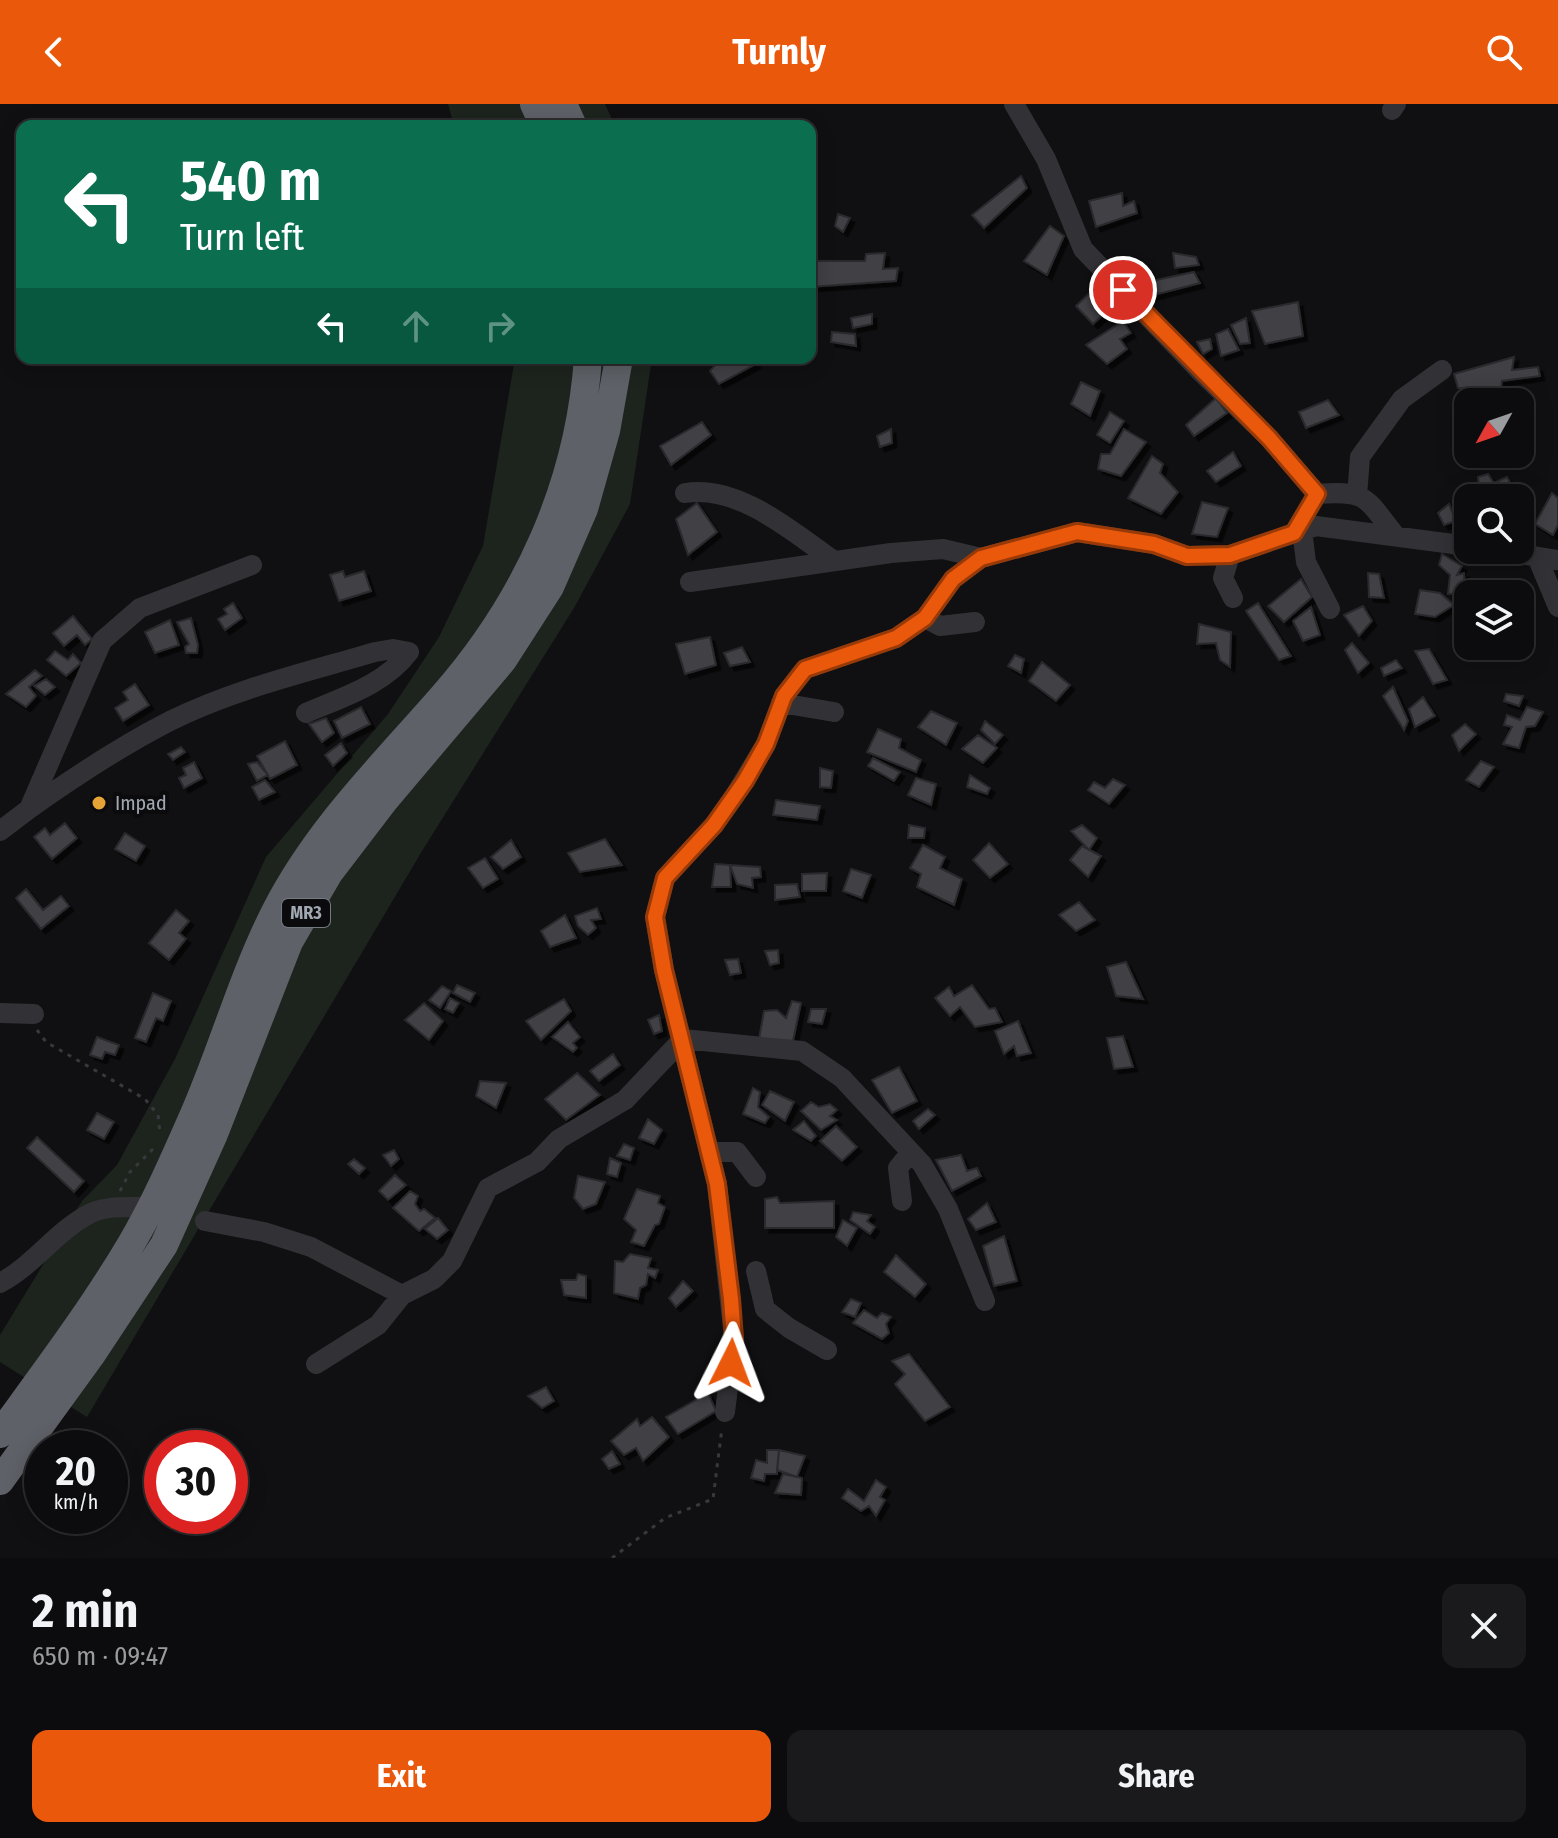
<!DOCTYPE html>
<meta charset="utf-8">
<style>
body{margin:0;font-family:"Fira Sans Condensed",sans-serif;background:#1a1a1c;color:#f1f3f6;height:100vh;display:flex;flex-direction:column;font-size:30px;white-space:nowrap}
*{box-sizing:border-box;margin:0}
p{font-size:26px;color:#9a9b9e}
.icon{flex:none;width:44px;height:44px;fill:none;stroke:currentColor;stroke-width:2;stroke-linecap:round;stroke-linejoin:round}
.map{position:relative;height:1454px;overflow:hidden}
.drawer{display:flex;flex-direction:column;background:#0c0c0e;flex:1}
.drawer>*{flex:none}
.hud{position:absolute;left:16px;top:16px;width:800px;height:244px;border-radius:16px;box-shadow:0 4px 20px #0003,0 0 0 2px #2c2c2e;background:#0b6e4f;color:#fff;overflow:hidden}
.needle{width:52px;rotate:230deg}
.tools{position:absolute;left:1454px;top:284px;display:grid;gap:16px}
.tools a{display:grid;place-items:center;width:80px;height:80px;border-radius:16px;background:#0c0c0e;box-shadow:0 4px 20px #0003,0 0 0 2px #2c2c2e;font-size:40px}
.speed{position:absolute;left:24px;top:1326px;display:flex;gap:16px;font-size:40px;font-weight:700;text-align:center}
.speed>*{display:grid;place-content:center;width:104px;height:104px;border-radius:50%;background:#0c0c0e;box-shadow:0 4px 20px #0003,0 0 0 2px #2c2c2e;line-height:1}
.speed small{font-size:20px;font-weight:400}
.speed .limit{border:12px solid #d22;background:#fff;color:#111}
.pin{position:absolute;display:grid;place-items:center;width:68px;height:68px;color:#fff;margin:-34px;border:4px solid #fff;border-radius:50%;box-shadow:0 2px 8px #0007}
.me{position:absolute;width:88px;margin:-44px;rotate:3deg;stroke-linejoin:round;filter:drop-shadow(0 0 6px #0008)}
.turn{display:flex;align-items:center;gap:28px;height:168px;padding:0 32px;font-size:36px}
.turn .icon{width:104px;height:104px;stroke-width:2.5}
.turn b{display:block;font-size:56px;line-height:68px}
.lanes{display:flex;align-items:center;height:76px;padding:0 32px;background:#0003;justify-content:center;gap:40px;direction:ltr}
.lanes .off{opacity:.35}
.round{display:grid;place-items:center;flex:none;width:84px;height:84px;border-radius:16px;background:#1a1a1c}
.overview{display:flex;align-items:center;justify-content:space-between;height:136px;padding:0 32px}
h1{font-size:48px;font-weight:700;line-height:60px}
.primary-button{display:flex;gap:16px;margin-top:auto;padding:16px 32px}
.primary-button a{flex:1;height:92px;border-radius:16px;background:#ea580c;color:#fff;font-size:32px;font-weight:700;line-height:92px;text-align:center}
.primary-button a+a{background:#1a1a1c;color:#f1f3f6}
header{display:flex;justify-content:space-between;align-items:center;height:104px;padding:0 32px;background:#ea580c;color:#fff;font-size:36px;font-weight:700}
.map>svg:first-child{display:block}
</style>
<header><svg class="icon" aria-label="back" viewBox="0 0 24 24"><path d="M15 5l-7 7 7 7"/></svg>Turnly<svg class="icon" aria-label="search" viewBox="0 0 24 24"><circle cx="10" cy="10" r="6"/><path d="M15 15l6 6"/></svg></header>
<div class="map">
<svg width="1558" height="1454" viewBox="0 0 1558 1454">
<defs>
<filter id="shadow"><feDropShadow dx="4.5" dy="4.5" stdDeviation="0" flood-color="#0009"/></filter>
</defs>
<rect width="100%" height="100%" fill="#101012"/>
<path fill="#1d241e" d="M448,0h157l10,22h-161z
M515,254h137l-22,146 -56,104 -152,243 -335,566 -87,-55v-27l82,-134 35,-36 58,-106 91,-202 122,-143 51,-77 44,-91z"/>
<path fill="#3f4045" stroke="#2a2a2d" stroke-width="2" filter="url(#shadow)" d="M1021,72l6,12 -43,40 -12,-13z
M1122,89l1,13 11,-5 3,12 -41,14 -7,-26z
M838,110l12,4 -7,14 -8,-6z
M1050,122l14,10 -17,39 -23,-14z
M885,149l-2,16 15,-1 -2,13 -86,6v-26h55l1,-7z
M1173,149l23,4 3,8 -24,3z
M1194,168l6,11 -50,13 -3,-14z
M1098,181l18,18 -23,21 -17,-18z
M1298,198l5,34 -38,8 -13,-33z
M872,210v10l-19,4 -2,-10z
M1246,214l4,25 -10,1 -9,-19z
M1123,217l8,12 -11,6 7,10 -20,15 -21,-19z
M1228,225l11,21 -18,6 -5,-22z
M832,228l23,2 1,12 -25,-4z
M1210,235l2,10 -9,5 -6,-12z
M1514,253l-2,13 26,-3 2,9 -38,5 -1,9 -43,-2 -4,-14z
M721,254h31l4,6 -37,20 -9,-13z
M1081,278l19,9 -10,25 -19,-12z
M1216,294l11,15 -33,23 -8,-11z
M1328,296l11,15 -33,13 -7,-16z
M1110,308l14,9 -14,22 -13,-8z
M702,318l9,13 -40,30 -11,-19z
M891,325l1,14 -12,4 -3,-11z
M1124,325l22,13 -25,34 -23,-7 3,-15h9z
M1233,348l8,14 -25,16 -9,-11z
M1152,352l11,8 -3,9 18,19 -17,22 -33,-16z
M1488,370l6,9 13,-6 10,18 -24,3 -14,-9 -1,-12z
M1552,389l6,5v27l-5,10 -18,-11z
M1202,398l26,6 -11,29 -25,-3z
M697,399l20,29 -29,23 -12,-36z
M1449,400l7,17 -12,4 -6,-12z
M1442,450l20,12 -5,9 7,-2 1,20 -17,1 2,-19 -11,-10z
M343,467l2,6 19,-6 7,20 -32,10 -9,-26z
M1368,469l11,1 5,24 -15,-1z
M1301,475l11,18 -28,25 -16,-16z
M1420,486l20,3 14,12 -19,12 -20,-3z
M233,499l9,15 -17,12 -7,-11 9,-5 -3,-5z
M1258,499l33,53 -12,4 -33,-49z
M1363,502l9,15 -13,15 -15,-21z
M1311,503l9,28 -17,6 -10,-20z
M73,512l19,23 -7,6 -8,-10 -13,11 -11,-13z
M191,514l7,27 -1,8h-11l-1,-6 4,-3 -12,-22z
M170,516l9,25 -24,8 -10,-21z
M1199,520l32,8 -1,35 -10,-7 -4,-17 -19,1z
M710,533l6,28 -31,9 -9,-30z
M1352,539l17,20 -11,10 -13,-23z
M742,543l8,15 -20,4 -6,-13z
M1429,545l18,31 -14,4 -18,-33z
M55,547l13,9 5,-6 8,9 -15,13 -19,-16z
M1015,551l9,4 -3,14 -13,-7z
M1396,556l6,8 -18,8 -3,-8z
M1042,558l28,23 -14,16 -27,-20z
M35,566l7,6 -13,11 7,9 -10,11 -20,-13z
M46,575l9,8 -10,8 -11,-9z
M135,580l14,21 -26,16 -8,-13 13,-8 -5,-8z
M1393,583l15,34 -4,9 -21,-34z
M1506,590l17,2 -4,10 -15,-5z
M1423,593l12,19 -20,11 -6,-18z
M361,603l9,17 -28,14 -8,-17z
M1527,603l16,5 -8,14 -9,1 -7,21 -16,-4 9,-17 -8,-2 3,-10 13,5z
M931,607l26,12 -11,22 -28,-18z
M326,614l8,15 -12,9 -13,-18z
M985,617l18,14 -8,9 -14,-14z
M1465,620l11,10 -17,17 -7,-16z
M878,625l23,10 -2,9 22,12 -5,12 -49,-20z
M978,631l19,13 -14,15 -21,-14z
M285,637l12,24 -27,14 -13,-23z
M341,639l6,10 -14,13 -8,-11z
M181,643l4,5 -12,8 -5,-6z
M873,654l27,14 -6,9 -26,-15z
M1481,657l13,6 -15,20 -13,-7z
M194,658l8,16 -18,10 -5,-10 7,-3 -3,-7z
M257,658l11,13 -11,6 -9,-17z
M820,664l13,3 -2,17 -11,-1z
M970,671l20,13 -3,6 -20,-7z
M916,674l20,6 -5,21 -23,-10z
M1113,675l12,6 -16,19 -21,-14 6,-8 11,6z
M265,676l10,12 -16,8 -7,-13z
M776,696l44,6 -3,14 -44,-5z
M65,719l12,15 -25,21 -18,-22 11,-9 5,7z
M909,721l16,3 -1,10h-16z
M1082,721l15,13 -8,12 -18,-19z
M125,729l20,13 -9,15 -21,-12z
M605,735l17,26 -42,7 -12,-19z
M511,736l10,17 -18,12 -12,-12z
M989,739l19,21 -18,14 -17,-18z
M923,741l22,12 -5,11 22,11 -8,26 -37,-18 4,-13 -11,-6z
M1082,742l19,10 -13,21 -18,-17z
M485,754l13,21 -15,9 -15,-20z
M715,760l15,1 1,22h-19z
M730,761l30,2 1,10 -9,1 1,10 -16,-4z
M851,765l20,6 -9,23 -19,-7z
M827,769l-1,18h-24v-17z
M797,780l3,13 -25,3v-15z
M26,785l17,21 18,-14 8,10 -28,23 -25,-31z
M1079,798l16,18 -19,11 -17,-16z
M597,804l4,11 -10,1 5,8 -8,7 -10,-9 -3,-10z
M176,806l13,11 -10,12 7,6 -17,21 -20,-17z
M565,811l11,23 -26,9 -9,-16z
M778,846l1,13 -9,2 -5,-14z
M738,855l3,14 -11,2 -5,-15z
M1126,858l17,37 -27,-3 -9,-29z
M457,881l18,8 -5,9 -17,-9z
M972,881l17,24 6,-1 7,14 -27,5 -15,-20 -10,9 -15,-18 14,-11 5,9z
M442,882l9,5 -11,17 -11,-8z
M153,889l18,8 -8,20 -7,-3 -10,24 -11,-4z
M450,894l9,5 -6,10 -8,-4z
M564,895l7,12 -30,29 -15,-19z
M792,897l9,2 -8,38 -34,-2 5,-28 13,-1 9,8z
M424,899l19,18 -14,19 -24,-20z
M811,905h15l-4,15 -14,-2z
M659,911l3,16 -8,3 -6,-14z
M1018,917l13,32 -14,3 -3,-10 -10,8 -9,-23z
M568,918l12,15 -7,6 4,5 -4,4 -21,-15z
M1123,932l10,31 -19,2 -7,-31z
M97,933l22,8 -4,10 -10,-3 -3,7 -12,-4z
M613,950l7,11 -21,16 -9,-10z
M899,963l18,34 -25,12 -20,-33z
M577,969l23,22 -34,25 -21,-21z
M480,977l26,2 -10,25 -20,-12z
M753,984l7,4 -2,15 11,10 -4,6 -22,-9z
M770,987l24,11 -9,19 -23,-16z
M811,998l8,5 11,-3 7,6 -7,6 7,4 -16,10 -20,-19z
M928,1005l7,6 -16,14 -6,-8z
M97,1009l17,9 -10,17 -17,-9z
M648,1015l14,11 -8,14 -15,-6z
M804,1017l12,15 -5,5 -18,-11z
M836,1022l21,21 -15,14 -22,-20z
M37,1033l47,44 -10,11 -47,-44z
M624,1040l10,4 -4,12 -13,-4z
M394,1046l5,9 -8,7 -8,-11z
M961,1051l6,16 10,-3 4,8 -29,15 -16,-31z
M610,1054l11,5 -4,14 -10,-3z
M354,1055l11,9 -6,6 -11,-10z
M395,1071l11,10 -18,15 -9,-9z
M578,1072l27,6 -9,22 -13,5 -9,-11z
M637,1085l23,7 -2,7 7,4 -6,17 -4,1 -11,21 -13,-4 5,-12 -12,-11z
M410,1087l8,5 -3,8 5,7 4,-2 11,9 -16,13 -26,-23z
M777,1093l3,6 54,-2v27h-69v-29z
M987,1099l9,19 -20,8 -8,-11z
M853,1108l18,3 -4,6 8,6 -5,7 -20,-14z
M438,1114l10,12 -11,9 -12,-10z
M843,1116l14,8 -10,18 -11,-9z
M1004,1132l13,45 -23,5 -11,-40z
M630,1150l21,4 -3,10 10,2 -3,8 -7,-4 -2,11 -6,3 -2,11 -24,-6 1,-32 8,1z
M896,1151l30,29 -11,13 -31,-25z
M578,1170l8,2v22l-22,-3 -3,-15h15z
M683,1177l10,10 -17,16 -7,-9z
M851,1195l10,4 -6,14 -13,-5z
M864,1206l13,8 5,-5 9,4 -5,7 3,9 -7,6 -29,-16z
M909,1250l41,53 -25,14 -30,-37 10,-10 -13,-13z
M546,1283l8,14 -12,7 -14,-12z
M708,1289l8,18 -38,23 -12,-17z
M652,1313l17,20 -26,24 -7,-13 -12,7 -13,-14 26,-22 3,7z
M767,1346h12l-2,24h-12l-1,7 -13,-3 5,-18 11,3z
M779,1346l26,6 -8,21 -20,-7z
M612,1347l8,13 -11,5 -7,-10z
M783,1370l19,4 -1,17 -26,-2z
M876,1376l10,7 -6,10 5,3 -9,16 -7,-10 -8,5 -19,-13 6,-9 16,12z"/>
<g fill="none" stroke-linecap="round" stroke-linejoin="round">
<path stroke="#38393d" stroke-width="3" stroke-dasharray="4 6" stroke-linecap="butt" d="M37,926l9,12 99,57 13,16 2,18
M120,1087l10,-19 24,-24
M612,1454l53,-40 48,-19 9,-71"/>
<path stroke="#323236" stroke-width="20" d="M1014,0l32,55 37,90 118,123 68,66 48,56 -23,39
M1392,6l4,-6
M685,389c53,-9 108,39 149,68
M1317,390c50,-4 48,3 78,41
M1357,392l3,-39 42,-58 40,-29
M1302,426l4,32 24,47
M1494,446l64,10
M1230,451l-7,23 10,20
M1537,453l21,50
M252,461l-112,43 -38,33 -73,168c45,-32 92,-63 141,-88 64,-32 137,-49 205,-69l18,-3 16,3c-25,33 -66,45 -103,61
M690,478l201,-29 52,-4 38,9
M925,514l15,8 35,-4
M781,599l53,9
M0,727l29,-22
M0,909l34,1
M709,1048h28l19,25
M902,1097l-4,-33 13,-16
M205,1117l59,11 47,15 91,48
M756,1167l9,38 24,19 38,22
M0,1179c34,-18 57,-53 91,-70 15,-7 33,-6 50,-6
M316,1260l62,-39 24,-30 32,-16 18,-18 36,-73 49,-26 22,-23 66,-39 58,-61 119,12 40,27 80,86 26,45 37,92
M725,1308l9,-74 -17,-154 -53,-214 -9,-53 10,-39 49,-53 20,-28 32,-53 18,-48 21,-27 91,-31 29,-20 28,-39 28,-21 96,-26 77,12 33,12 43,-1 86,-29 152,20"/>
<path stroke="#5e6167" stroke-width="28" d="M534,0l10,22
M563,0l10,22
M0,1330c45,-62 92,-124 131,-190 23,-39 42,-82 60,-123 31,-69 50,-142 84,-209 42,-83 108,-147 168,-216 84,-96 136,-211 145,-338
M0,1377l92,-127 72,-109 50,-111 75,-192 40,-69 55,-72 119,-141 47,-73 34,-78 22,-78 13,-73"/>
</g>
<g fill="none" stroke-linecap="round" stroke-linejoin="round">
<defs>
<path id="route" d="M731,1259l3,-25 -3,-39 -14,-115 -53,-214 -9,-53 10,-39 49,-53 31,-44 21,-37 18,-48 21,-27 91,-31 29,-20 28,-39 28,-21 96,-26 77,12 33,12 43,-1 64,-22 23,-39 -48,-56 -146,-148"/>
</defs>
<use href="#route" stroke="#983908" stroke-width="20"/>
<use href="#route" stroke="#ea580c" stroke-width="14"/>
</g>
<circle fill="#e5a435" stroke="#0b0b0d" stroke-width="3" cx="99" cy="699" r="8"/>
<g text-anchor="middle" stroke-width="8" stroke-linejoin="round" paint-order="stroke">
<rect fill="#0b0b0d" stroke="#757980" stroke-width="2" x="282" y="795" width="48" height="28" rx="6"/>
<g font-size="18" font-weight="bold" fill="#a2a8b1">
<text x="306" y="815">MR3</text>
</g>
<g font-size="20" fill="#a2a8b1" stroke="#0b0b0d" text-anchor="start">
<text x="115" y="706">Impad</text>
</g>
</g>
</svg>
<div class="tools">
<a><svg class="needle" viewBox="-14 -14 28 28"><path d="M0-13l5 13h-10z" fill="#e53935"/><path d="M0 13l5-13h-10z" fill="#9a9b9e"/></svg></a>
<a><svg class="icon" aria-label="search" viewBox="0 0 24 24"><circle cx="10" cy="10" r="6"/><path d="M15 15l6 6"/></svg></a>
<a><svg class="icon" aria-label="layers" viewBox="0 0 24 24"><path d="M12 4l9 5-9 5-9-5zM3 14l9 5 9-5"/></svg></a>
</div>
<div class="speed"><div>20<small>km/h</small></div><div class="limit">30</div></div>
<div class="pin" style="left:1123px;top:186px;background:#d93025"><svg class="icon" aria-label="arrive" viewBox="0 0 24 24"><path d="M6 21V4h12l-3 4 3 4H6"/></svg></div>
<svg class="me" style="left:731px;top:1259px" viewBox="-20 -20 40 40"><path d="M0-17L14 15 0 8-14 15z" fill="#ea580c" stroke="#fff" stroke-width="4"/></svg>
<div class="hud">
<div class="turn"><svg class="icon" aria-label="left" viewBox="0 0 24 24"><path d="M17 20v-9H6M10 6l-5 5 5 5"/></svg><div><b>540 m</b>Turn left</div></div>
<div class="lanes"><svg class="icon" aria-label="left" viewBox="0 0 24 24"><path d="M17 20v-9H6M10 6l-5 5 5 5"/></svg><svg class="icon off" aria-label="ahead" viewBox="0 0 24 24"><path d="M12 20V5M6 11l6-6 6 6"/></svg><svg class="icon off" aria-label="right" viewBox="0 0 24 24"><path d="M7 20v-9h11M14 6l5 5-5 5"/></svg></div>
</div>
</div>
<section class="drawer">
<div class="overview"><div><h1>2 min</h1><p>650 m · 09:47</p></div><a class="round"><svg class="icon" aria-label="close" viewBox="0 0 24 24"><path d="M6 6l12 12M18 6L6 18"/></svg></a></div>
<div class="primary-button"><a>Exit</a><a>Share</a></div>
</section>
